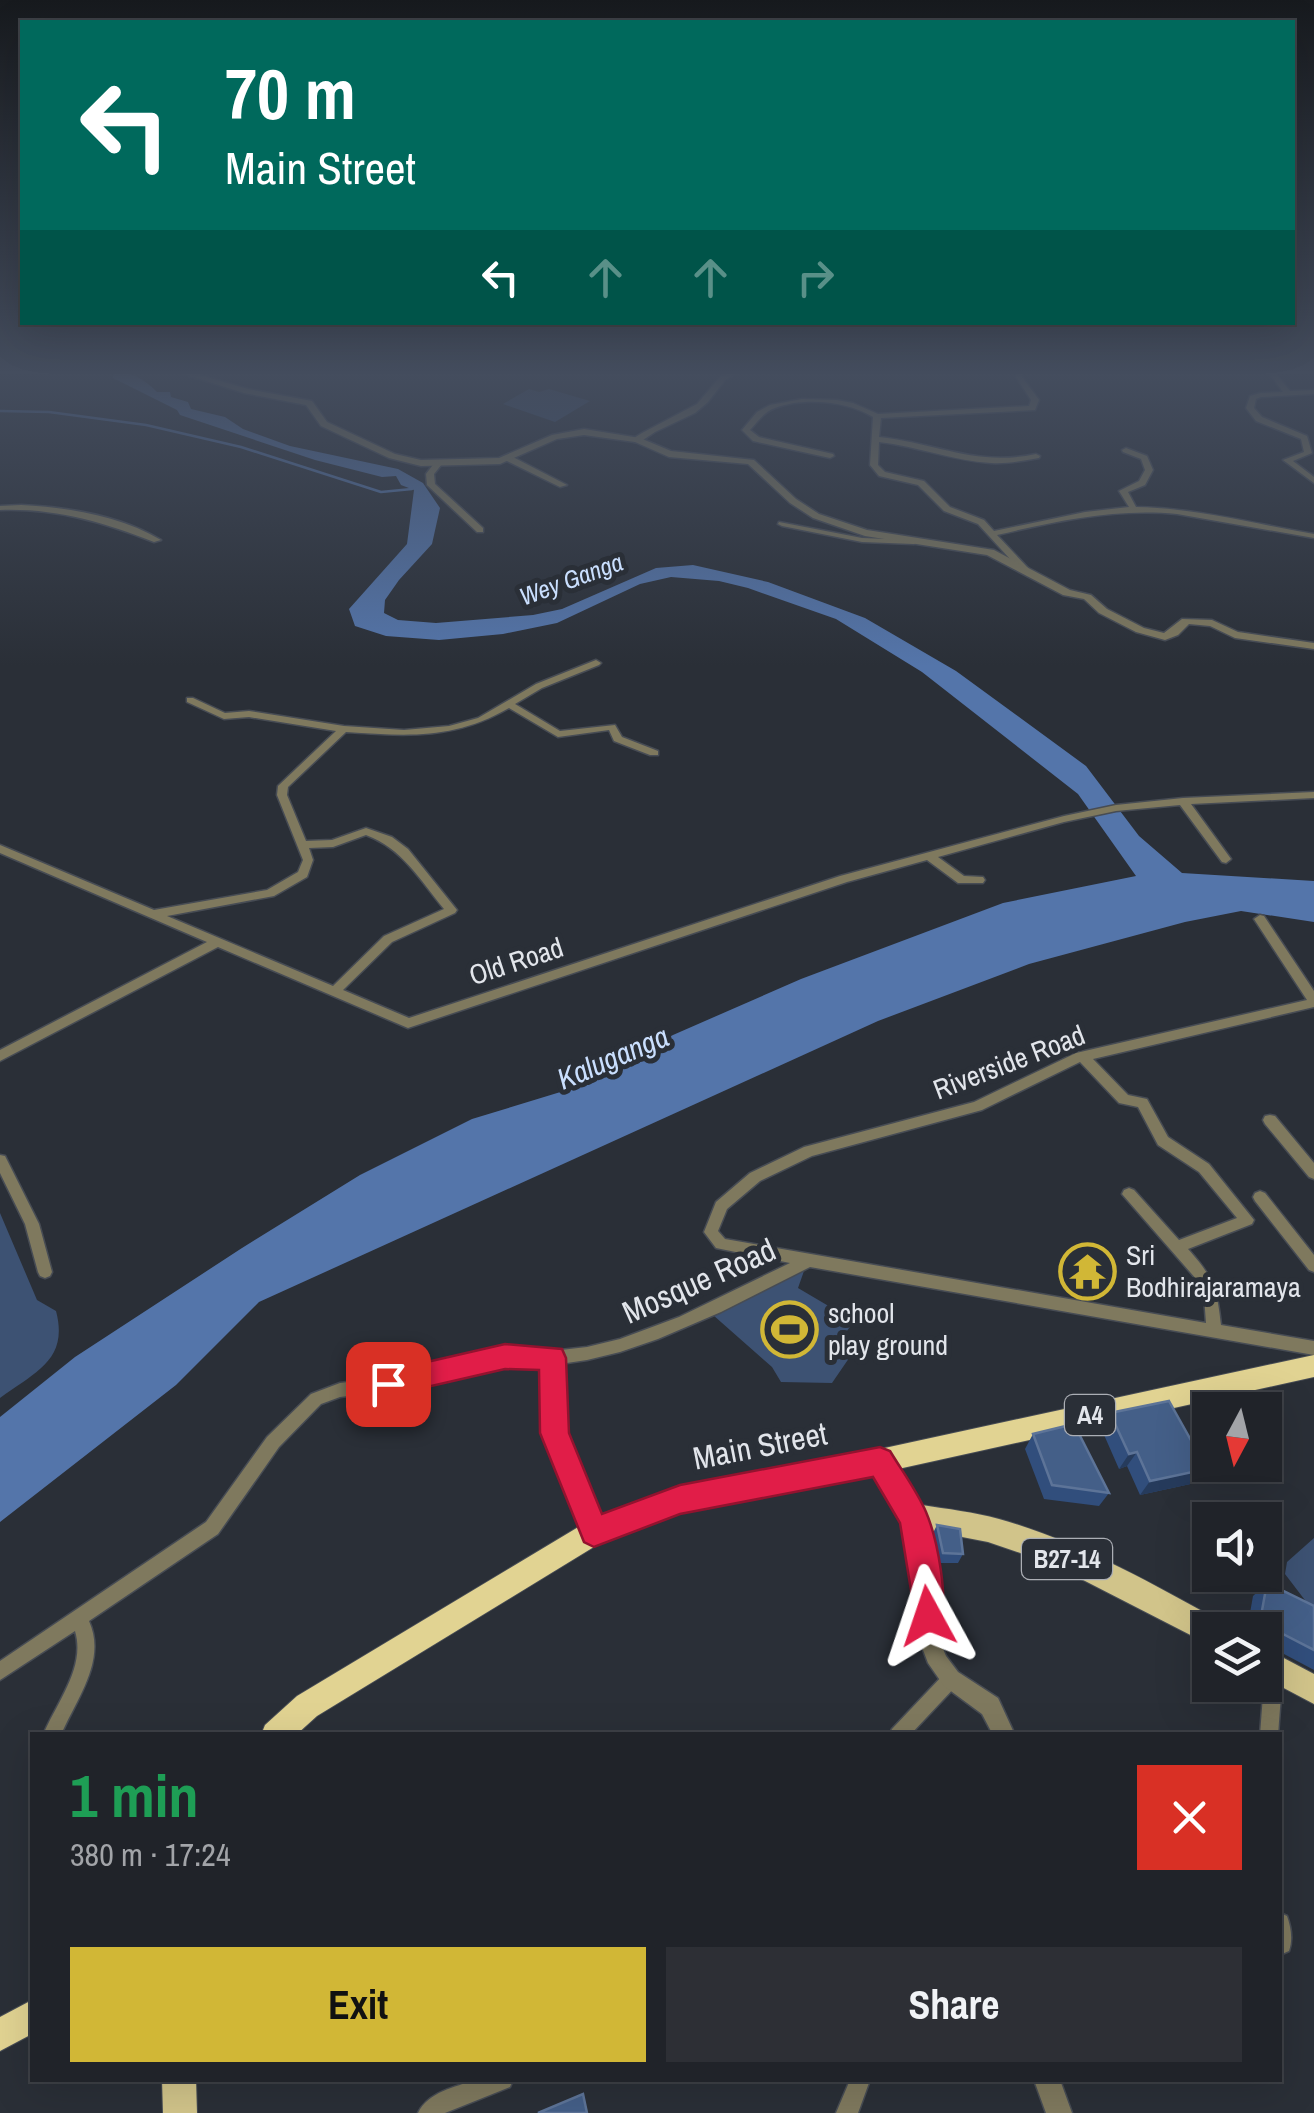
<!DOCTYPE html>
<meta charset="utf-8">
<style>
body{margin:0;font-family:"Archivo Narrow",sans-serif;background:#2d2f35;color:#f1f3f6;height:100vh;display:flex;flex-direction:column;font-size:38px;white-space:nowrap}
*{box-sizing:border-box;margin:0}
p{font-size:32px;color:#a2a4a8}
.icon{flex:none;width:55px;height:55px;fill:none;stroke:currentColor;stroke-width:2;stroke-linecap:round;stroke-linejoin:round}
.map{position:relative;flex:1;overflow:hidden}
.details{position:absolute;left:30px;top:1732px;width:1252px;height:350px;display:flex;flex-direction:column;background:#202329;border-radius:0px;box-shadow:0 10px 40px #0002,0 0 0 2px #3d4046}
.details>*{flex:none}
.banner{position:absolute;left:20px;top:20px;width:1275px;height:305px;border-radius:0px;box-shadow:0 10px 40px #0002,0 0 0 2px #3d4046;background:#00695c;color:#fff;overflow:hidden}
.needle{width:65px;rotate:187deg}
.buttons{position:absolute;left:1192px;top:1392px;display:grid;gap:20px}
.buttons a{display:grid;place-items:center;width:90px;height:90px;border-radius:0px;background:#202329;box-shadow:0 10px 40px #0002,0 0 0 2px #3d4046;font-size:50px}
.pin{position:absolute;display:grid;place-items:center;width:85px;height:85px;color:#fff;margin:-42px;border-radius:20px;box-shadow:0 5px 15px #0006}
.me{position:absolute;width:110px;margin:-55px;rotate:355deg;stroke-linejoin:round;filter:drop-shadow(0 0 8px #0008)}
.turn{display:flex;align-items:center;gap:35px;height:210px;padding:0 40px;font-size:45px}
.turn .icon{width:130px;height:130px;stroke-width:2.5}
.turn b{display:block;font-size:70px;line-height:85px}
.lanes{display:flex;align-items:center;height:95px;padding:0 40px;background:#0003;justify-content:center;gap:50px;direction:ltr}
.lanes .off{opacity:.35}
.round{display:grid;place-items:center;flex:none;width:105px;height:105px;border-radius:0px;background:#2d2f35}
.head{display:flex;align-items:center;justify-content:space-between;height:170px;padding:0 40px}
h1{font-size:60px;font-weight:700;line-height:75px;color:#1e9e55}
.action{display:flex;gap:20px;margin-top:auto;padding:20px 40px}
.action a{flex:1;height:115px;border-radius:0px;background:#d1b736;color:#111;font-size:40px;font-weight:700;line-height:115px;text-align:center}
.action a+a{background:#2d2f35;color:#f1f3f6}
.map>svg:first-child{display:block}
</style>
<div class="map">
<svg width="1314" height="2113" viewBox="0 0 1314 2113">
<rect width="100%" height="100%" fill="#2a2f37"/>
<path fill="#3d5273" d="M529,389l10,3 10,-3 41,12 -35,21 -52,-18z
M0,1213l37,87 19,11c13,49 -21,61 -56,87z
M804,1271l-6,17 56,33 -12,17 14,10 -24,35 -51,-1 -9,-15 -59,-52z
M1314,1538v74l-29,-38 2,-12z"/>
<path fill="#5475aa" d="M101,370c23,0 40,5 56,22h13l1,5 17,5 3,7 34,8 18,12 47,17 108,23 25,14 17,25 -8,36 -33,36 -14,20 -1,13 14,7 38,3 97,-8 29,-6 94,-41 37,-3 75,17 97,36 91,53 130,95 53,70 43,37 132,8v41l-73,-11 -56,11 -156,42 -151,57 -619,281 -83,83 -176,137v-105l75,-60 167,-109 118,-73 112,-56 95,-29 106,-55 128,-56 202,-76 133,-27 -58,-82 -156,-122 -86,-53 -88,-31 -29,-7 -48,-4 -31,7 -83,39 -54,11 -64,6 -53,-4 -31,-10 -6,-17 58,-65 7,-54 -13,-5 -5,-9 -14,1 -67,-17 -135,-45 -3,-5 -64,-32v-5z"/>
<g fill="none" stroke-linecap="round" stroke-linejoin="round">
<path stroke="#5475aa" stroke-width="2.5" d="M0,411l49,1 97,13 95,22 140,45 31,-3"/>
<defs>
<path id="minor" d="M734,370h8l-17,10 -17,22 -13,11 -40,19 -15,10h-6v-4l8,-5 55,-29 23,-27z
M1017,370h6l-1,7 17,23 -4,10 -154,8 -2,19c58,6 97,30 157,17l4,2 -1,2c-16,3 -32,6 -48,5 -38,-2 -74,-17 -112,-21l-1,23 7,7 39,9 26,26 34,13 10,11 91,-19 44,-5 -10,-16 20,-10 6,-11 -4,-11 -18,-7 -1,-2 4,-2 21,8 6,14 -8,15 -17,7 8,15c60,1 119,17 178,27v4l-137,-24c-62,-6 -120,7 -180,21l31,33 1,2 -4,3 -3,-1 -44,-48 -34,-13 -26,-26 -39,-9 -9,-11 3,-48c-26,-16 -69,-20 -98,-9 -11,4 -17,13 -25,22l9,7 74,17 1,2 -4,2 -77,-17 -11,-11 15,-18 13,-7 32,-6 35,1 16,3 25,11 151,-8 2,-6 -15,-23z
M1267,370h6l17,21 24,-1v4l-53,3 -5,2 -2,9 8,9 45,19 5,17 -19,8 21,16v6l-31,-23 21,-8 -3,-13 -45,-18 -10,-13 4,-12 10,-3 23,-1z
M505,456h6l56,29 -7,2 -55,-27z
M435,462l7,2 -8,10 1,10 48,44v4h-6l-50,-47 -1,-11z
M21,505c46,2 100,11 140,35l-7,2c-51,-20 -99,-34 -154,-32v-4z
M779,522l83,16 52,2 4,2 -4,2 -52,-2 -80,-16 -4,-2z
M596,660l5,3 -2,2 -57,23 -27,16 45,27 55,-6 7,12 36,14v4h-8l-36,-14 -5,-11 -51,7 -49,-29c-56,32 -101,28 -163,24l-58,55 -1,8 19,46 26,-1 34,-12 26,9 16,12 49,61 -2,3 -63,29 -49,48 66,28 431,-142 224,-60 52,-11 67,-7 131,-6v6l-123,6 40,55 -5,4 -4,-1 -42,-57 -64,6 -52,11 -126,35 26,19 19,1 2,3 -2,3h-25l-31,-23 -80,22 -439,146 -190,-81 -218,114v-11l207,-108 -207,-89v-8l154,65 113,-20 31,-18 5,-12 -26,-65 1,-9 58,-55 -87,-14 -25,2 -37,-17v-4h6l32,15 24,-2 95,15 60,4 45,-4 29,-8 58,-34zM366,835c36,13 54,45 78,74l-60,27 -51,50 -166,-70 107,-20 33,-19 6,-17 -4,-12 24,-1z
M1260,915l4,1 50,75v16l-221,52 35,36 19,4 21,38 41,27 45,56 -2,4 -64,25c25,28 29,38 33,76l93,16v14l-504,-88 -89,45 -63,27 -38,13 -33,8 -27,4 3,69 39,99 -2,6 -6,2 -6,-2 -41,-105 -2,-68 -40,-1 -117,27 -48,6 -19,7 -42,43 -61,87 -129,87c18,40 -13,78 -28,114h-18c14,-33 43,-68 32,-104l-75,49v-19l206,-139 61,-85 44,-43 29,-11 48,-6 117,-27 47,1 35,-4 33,-8 59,-22 111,-54 -74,-15 -12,-16 12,-30 34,-29 54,-26 170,-45 102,-49 231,-53 -53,-81zM1080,1062l39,41 19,4 20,38 41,27 38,46 -58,22 -45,-50 -5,-2 -5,2 -2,4 75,86 7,16 2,27 -481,-84 -7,-8 9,-22 33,-28 52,-25 170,-46z
M1270,1115l5,1 39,47v16l-5,-2 -44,-53 -2,-4 2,-4z
M0,1155l5,1 34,68 13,48 -2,4 -5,2 -5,-2 -2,-4 -13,-48 -25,-51z
M1260,1191l5,2 49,62v17l-5,-2 -54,-69 -2,-4 2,-4z
M1274,1659l6,3 3,6 -5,67h-18l5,-67 3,-6z
M951,1670l6,3 3,6 -3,6 -47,50h-21l3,-6 53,-56z
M1280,1913l7,3c4,11 6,24 2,35l-7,3 -2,-1z
M475,2080h38l-3,7 -65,26h-27c10,-21 37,-26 57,-33z
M850,2080h20l-12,33h-22z"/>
<path id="tertiary" d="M171,370h12l65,19 64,12 15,21 68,32 26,6 78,-2 53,-23 32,-6 56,9 31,13 83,9 42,39 23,15 48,16 127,20 76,40 21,5 16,14 37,19 20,5 18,-14 30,1 26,12 76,11v6l-79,-11 -25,-12 -21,-2 -11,11 -13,5 -29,-8 -37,-19 -15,-14 -21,-4 -76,-40 -122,-19 -52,-18 -23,-15 -42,-39 -79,-7 -34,-15 -51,-7 -27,4 -57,25 -79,2 -32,-8 -68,-32 -15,-21 -62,-12z
M914,1507l7,3 3,7 10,46 6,79 6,14 12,16 40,26 17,37h-22l-11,-21 -38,-28 -16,-23 -8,-21 -6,-79 -10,-46 3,-7z
M1034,2080h26l12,33h-26z"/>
<path id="primary" d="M880,1449l9,3 33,53c25,4 52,7 77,14 78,22 150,63 221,102l3,9h-13v15l-160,-82 -62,-21 -83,-16 -38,-65 4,-9z
M1265,1648l49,26v30l-49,-26z
M162,2080h34l1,33h-34z"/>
<path id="trunk" d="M1314,1355v22l-434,96 -200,39 -78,30 -285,174 -21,19h-35l4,-10 32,-29 288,-173 95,-37 200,-37z
M32,2000v34l-32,17v-34z"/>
</defs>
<use href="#minor" stroke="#474c54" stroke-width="3"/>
<use href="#tertiary" stroke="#474c54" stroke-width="3"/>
<use href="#primary" stroke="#474c54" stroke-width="2"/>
<use href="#trunk" stroke="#474c54" stroke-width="2"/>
<use href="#minor" fill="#7f795e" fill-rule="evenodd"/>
<use href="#tertiary" fill="#7f795e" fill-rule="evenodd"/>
<use href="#primary" fill="#d1c48a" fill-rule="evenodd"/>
<use href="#trunk" fill="#e1d392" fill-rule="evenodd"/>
</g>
<path fill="#314e7c" d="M1110,1413l85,70 -55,12 -13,-29 -8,3 -18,-41z
M1033,1434l76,59 -10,13 -55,-7 -19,-50z
M937,1525l26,29 -5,9h-20l-6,-28z
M1267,1583l47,23v64l-47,-25 -2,1v-16h-18l6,-34z"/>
<path fill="#263b5c" d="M1137,1452l-10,14 -8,3 10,-15z
M1207,1469l-12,14 -55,12 10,-14z"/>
<path fill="#445f88" stroke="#5d7498" stroke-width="2.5" d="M1169,1401l38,68 -57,12 -13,-29 -8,2 -19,-41z
M1074,1424l35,69 -57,-8 -19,-51z
M937,1525l23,4 3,25 -20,-1z
M1267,1583l47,23v44l-33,-17 -5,5 -17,-11z
M583,2094l4,19h-49z"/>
<linearGradient id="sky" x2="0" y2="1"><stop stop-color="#171a1e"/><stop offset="0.56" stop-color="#444d5e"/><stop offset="1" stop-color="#444d5e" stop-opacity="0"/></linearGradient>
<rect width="1314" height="666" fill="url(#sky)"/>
<path fill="#e11d48" stroke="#92132f" stroke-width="2.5" d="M505,1344l57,5 4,9 3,75 33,81 78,-29 200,-38 10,4c12,20 27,40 36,61 11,26 24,89 13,115l-11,4 -11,-4 -17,-104 -27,-46 -193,37 -86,33 -10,-5 -44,-109 -1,-63 -34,-1 -117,27 -9,-3 -4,-9 4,-10 9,-3z"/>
<defs>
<symbol id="temple-ring" viewBox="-11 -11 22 22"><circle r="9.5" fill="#2a2f37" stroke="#d1b736" stroke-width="1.5"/><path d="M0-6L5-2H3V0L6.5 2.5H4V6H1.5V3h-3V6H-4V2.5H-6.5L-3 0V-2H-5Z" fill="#d1b736"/></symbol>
<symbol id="stadium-ring" viewBox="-11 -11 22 22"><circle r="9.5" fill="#2a2f37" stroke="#d1b736" stroke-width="1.5"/><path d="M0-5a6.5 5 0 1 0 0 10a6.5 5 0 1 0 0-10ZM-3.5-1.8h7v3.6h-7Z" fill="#d1b736"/></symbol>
</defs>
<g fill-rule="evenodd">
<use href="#temple-ring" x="1056" y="1240" width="63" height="63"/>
<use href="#stadium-ring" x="758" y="1298" width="63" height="63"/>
</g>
<g text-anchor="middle" stroke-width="10" stroke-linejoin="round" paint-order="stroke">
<g font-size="25" font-style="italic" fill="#cadffe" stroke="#2a2f37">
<text transform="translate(571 579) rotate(-20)" y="9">Wey Ganga</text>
</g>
<g fill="#2a2f37" stroke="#abaeb5" stroke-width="2.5">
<rect x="1065" y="1395" width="50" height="40" rx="8"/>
<rect x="1022" y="1539" width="90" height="40" rx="8"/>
</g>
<g font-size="25" font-weight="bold" fill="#e2e5eb">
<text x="1090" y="1424">A4</text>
<text x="1067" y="1568">B27-14</text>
</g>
<g font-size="28" fill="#e2e5eb" stroke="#2a2f37">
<text transform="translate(516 961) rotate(-18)" y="10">Old Road</text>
<text transform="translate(1009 1062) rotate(-21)" y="10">Riverside Road</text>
</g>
<g font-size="28" fill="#e2e5eb" stroke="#2a2f37" text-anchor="start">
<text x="1126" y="1265">Sri<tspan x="1126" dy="32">Bodhirajaramaya</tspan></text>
<text x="828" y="1323">school<tspan x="828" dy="32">play ground</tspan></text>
</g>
<g font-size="30" font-style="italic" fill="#cadffe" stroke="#2a2f37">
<text transform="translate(613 1058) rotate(-23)" y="10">Kaluganga</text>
</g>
<g font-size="32" fill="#e2e5eb" stroke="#2a2f37">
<text transform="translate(699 1281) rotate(-24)" y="11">Mosque Road</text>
<text transform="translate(760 1446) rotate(-11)" y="11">Main Street</text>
</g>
</g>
</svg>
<div class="buttons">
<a><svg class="needle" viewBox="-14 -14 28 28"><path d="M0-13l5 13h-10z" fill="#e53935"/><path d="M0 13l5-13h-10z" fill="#a2a4a8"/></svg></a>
<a><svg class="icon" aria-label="sound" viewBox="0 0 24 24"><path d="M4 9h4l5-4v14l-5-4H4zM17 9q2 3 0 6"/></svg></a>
<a><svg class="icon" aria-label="layers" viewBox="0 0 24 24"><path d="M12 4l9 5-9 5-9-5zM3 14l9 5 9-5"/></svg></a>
</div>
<div class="pin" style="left:388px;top:1384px;background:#d93025"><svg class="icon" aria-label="arrive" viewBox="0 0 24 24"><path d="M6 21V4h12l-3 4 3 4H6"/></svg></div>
<svg class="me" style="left:928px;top:1616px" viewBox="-20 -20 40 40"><path d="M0-17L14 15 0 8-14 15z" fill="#e11d48" stroke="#fff" stroke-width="4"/></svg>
<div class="banner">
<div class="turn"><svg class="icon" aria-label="left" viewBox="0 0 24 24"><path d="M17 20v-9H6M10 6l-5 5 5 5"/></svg><div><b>70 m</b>Main Street</div></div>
<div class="lanes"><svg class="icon" aria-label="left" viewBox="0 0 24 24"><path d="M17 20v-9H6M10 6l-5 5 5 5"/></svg><svg class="icon off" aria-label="ahead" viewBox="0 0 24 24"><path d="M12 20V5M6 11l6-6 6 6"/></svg><svg class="icon off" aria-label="ahead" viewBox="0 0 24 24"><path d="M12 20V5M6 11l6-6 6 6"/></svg><svg class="icon off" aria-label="right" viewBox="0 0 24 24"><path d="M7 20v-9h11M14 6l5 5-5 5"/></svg></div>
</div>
<section class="details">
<div class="head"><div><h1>1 min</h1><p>380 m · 17:24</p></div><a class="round" style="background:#d93025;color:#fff"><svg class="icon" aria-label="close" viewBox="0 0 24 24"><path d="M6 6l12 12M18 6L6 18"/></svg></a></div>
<div class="action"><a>Exit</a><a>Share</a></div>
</section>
</div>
